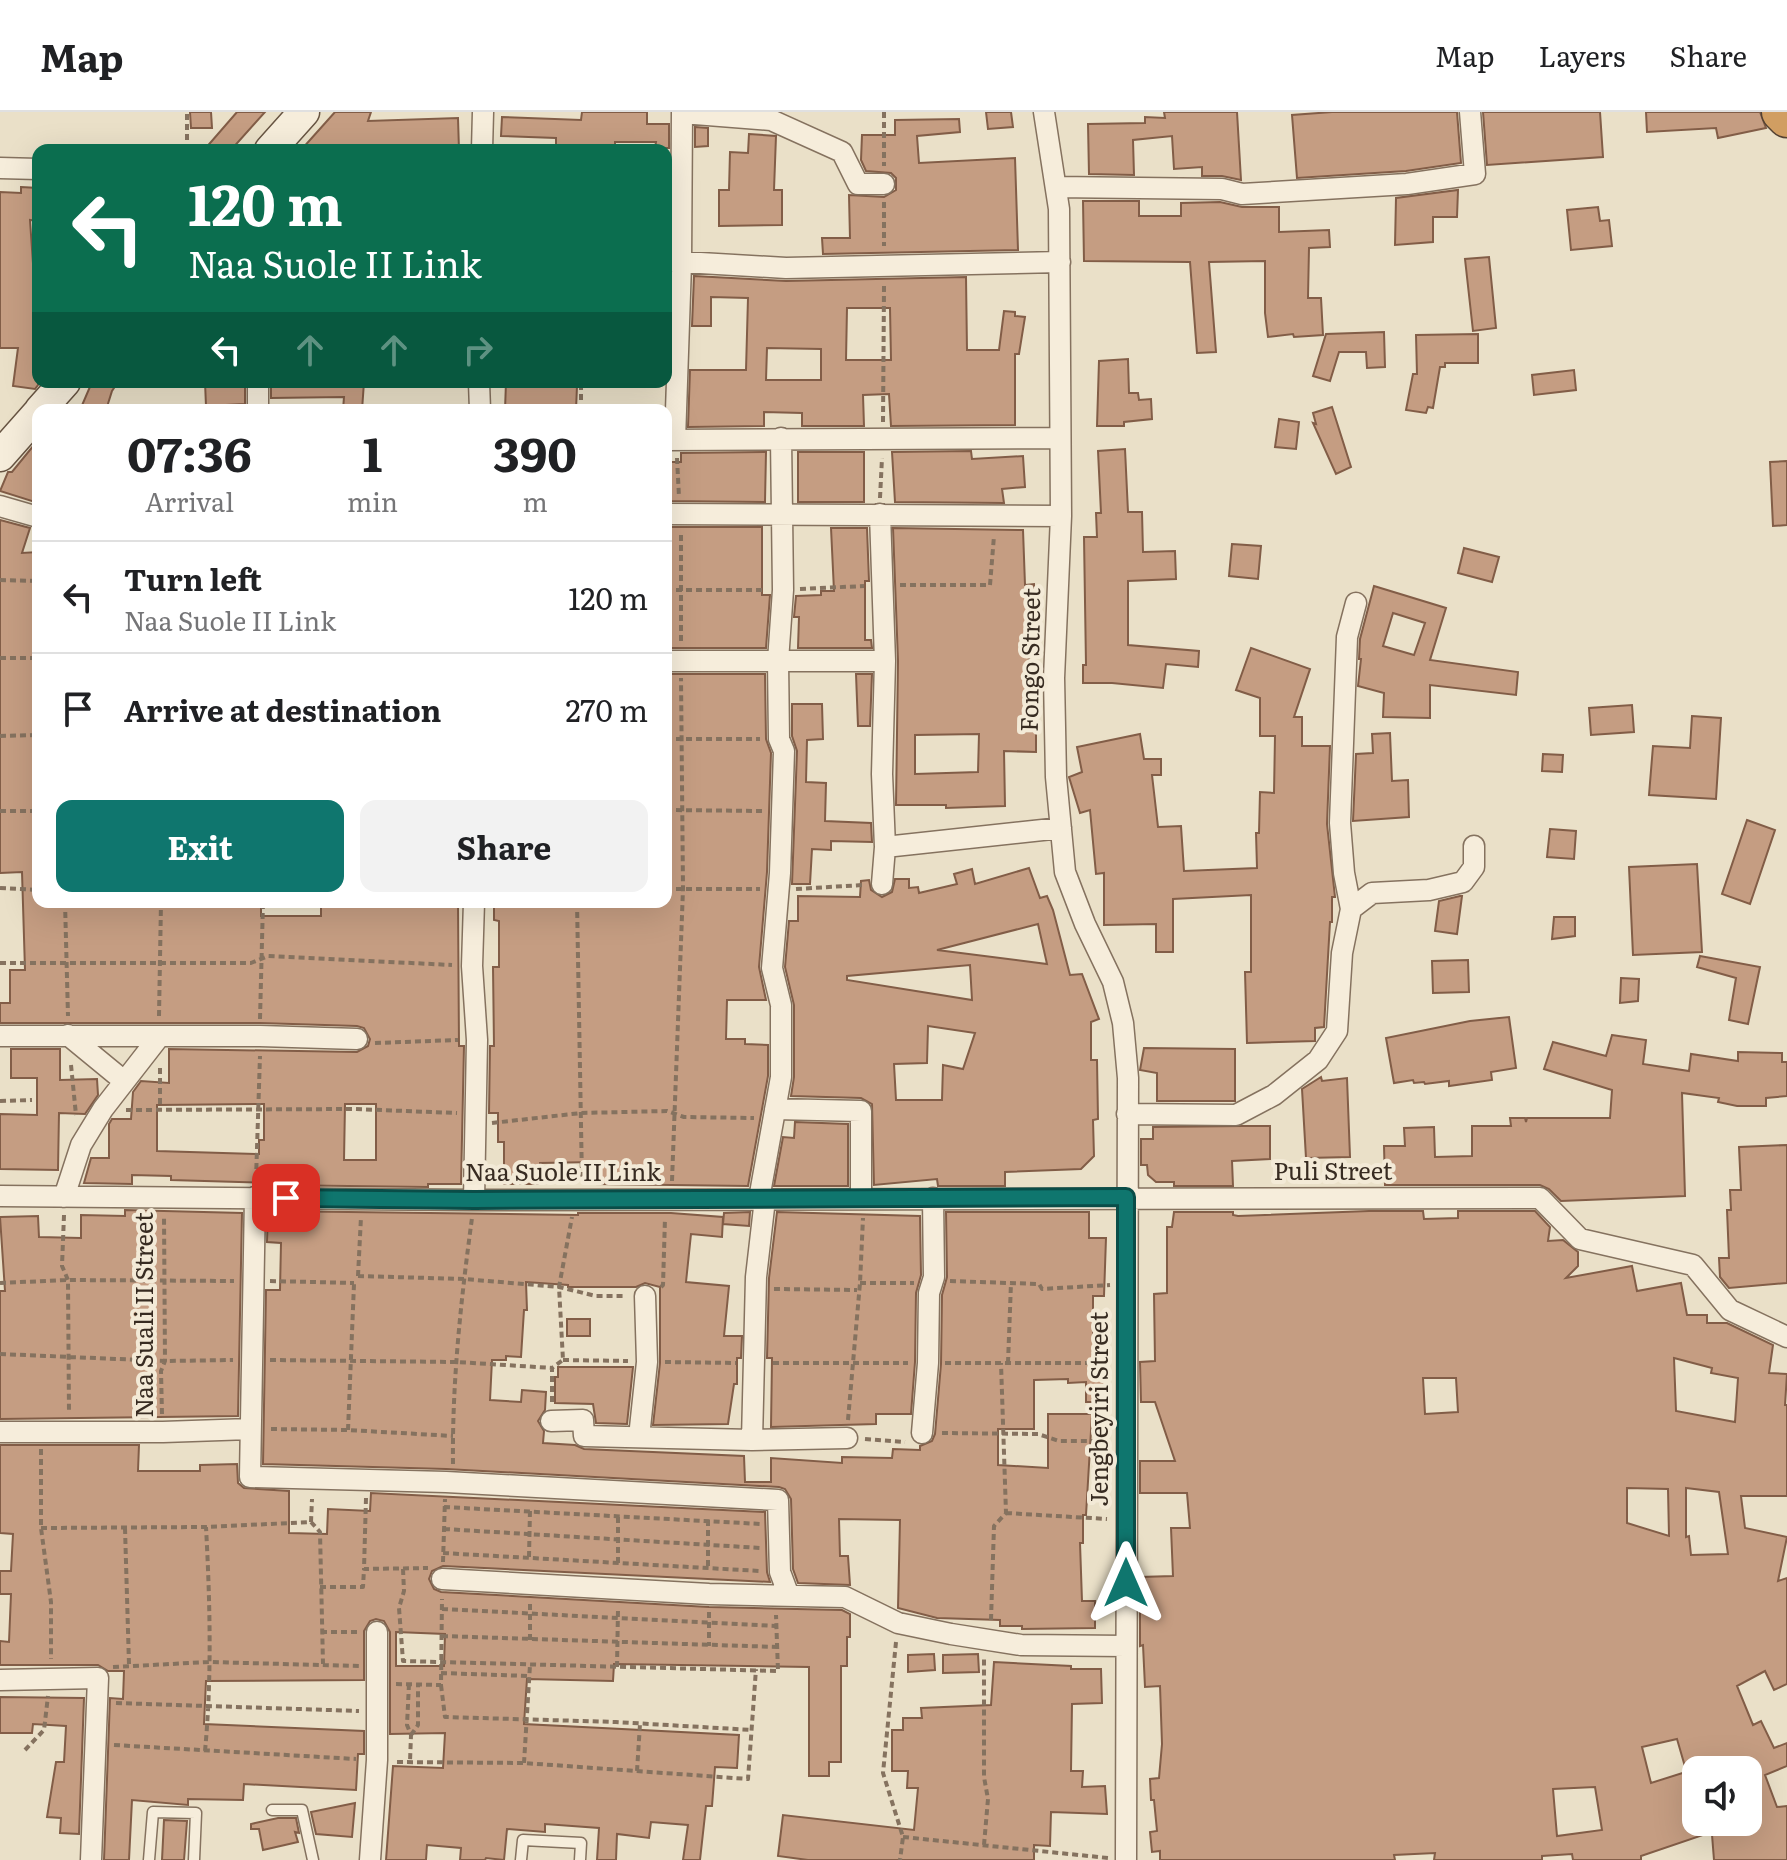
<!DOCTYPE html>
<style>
body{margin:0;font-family:Literata,serif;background:#f2f2f2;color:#202124;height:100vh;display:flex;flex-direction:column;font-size:30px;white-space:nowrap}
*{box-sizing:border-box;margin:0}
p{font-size:26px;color:#757577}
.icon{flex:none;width:44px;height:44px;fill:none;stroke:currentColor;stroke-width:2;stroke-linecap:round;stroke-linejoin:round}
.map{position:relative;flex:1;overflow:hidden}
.drawer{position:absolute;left:32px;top:292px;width:640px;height:504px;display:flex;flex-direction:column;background:#fff;border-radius:16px;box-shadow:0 8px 32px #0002}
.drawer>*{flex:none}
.guide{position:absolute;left:32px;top:32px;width:640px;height:244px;border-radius:16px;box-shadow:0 8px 32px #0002;background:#0b6e4f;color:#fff;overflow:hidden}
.controls{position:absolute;left:1682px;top:1644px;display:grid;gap:16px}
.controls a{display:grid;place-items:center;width:80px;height:80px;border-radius:16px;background:#fff;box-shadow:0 8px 32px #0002;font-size:40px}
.pin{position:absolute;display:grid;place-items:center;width:68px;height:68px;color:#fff;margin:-34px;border-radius:16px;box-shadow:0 4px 12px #0006}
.me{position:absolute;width:88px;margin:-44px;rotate:0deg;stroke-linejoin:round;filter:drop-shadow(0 0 6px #0008)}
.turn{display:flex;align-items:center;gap:28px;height:168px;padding:0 24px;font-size:36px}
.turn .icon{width:104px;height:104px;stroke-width:2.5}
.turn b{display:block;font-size:56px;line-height:68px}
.lanes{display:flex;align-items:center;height:76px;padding:0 24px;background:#0003;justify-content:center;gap:40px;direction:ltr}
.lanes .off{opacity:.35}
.eta{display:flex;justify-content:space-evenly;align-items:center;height:136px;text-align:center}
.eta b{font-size:48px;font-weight:700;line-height:56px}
.action{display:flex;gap:16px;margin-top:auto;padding:16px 24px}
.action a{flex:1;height:92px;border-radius:16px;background:#0f766e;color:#fff;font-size:32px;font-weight:700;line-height:92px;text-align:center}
.action a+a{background:#f2f2f2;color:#202124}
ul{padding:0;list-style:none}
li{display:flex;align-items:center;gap:24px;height:112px;padding:0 24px;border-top:2px solid #e0e0e0}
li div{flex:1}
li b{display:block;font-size:30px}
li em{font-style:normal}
header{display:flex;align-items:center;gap:48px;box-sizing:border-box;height:112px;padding:0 40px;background:#fff;border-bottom:2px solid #e0e0e0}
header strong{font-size:38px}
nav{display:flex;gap:44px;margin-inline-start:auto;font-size:28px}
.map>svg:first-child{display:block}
</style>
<header>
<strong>Map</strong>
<nav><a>Map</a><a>Layers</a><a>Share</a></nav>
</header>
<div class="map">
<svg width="1787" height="1748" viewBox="0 0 1787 1748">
<rect width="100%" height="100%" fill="#eae0c8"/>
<path fill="#c59d82" stroke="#825d47" stroke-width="2" fill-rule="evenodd" d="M190,0h21l1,16h-21z
M237,0h28l-34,38h-27z
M335,0h36l-3,9 90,-3 1,32h-158z
M582,0h65v12h22v24h-14l1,-6h-41v8h-59v-12l-55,-2 1,-19 79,3z
M986,0h25l2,15 -25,2z
M1164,0h73l4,68 -19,-4h-20v-9l-28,2 -2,-33 -39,4 1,35 -45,-1 -1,-50 57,-1v-6l20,1z
M1332,0h125l4,51 -55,8 -109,7 -5,-63z
M1483,0h117l3,45 -116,8z
M1646,0h114l6,16 -48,10 -2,-10 -69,4z
M959,7l1,13 -43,4 2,27 96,-5 3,92 -195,4 -1,-16h28l-1,-43 35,2 12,-7v-12l-5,-5 -25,-2 -5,-11 1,-25h33v-15z
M695,15l13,1v18l-13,1z
M749,22l27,2 -2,54h8v35l-63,1v-36h10l1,-38 18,1z
M21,75l17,1v33l-8,-1 4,58h4l-3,48h3v59l-3,4 -22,-3 5,-38h-18v-156l21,1z
M1458,78l-1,27h-24v25l-38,3 1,-47z
M1083,89h56v15h42v-13l39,-1 22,5h37v25l50,-2 1,17 -21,1 -1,50h13l2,37 -29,2 -1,-3 -25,3 -3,-24v-52l-56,1 7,90 -19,1 -7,-91 -106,-1z
M1598,95l2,14 9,-1 3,26 -41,4 -4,-40z
M1489,145l7,71 -23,3 -8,-72z
M694,164l92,5 180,-4 1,73h32l5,-39 11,1v4l10,1 -6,37h-4v71l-124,1 -2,-32 -26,1 1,31h-62v-13l-38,-1v14l-76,1 2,-57h56l2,-72 -37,-1v29h-19zM847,196h43l1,52h-45zM767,236l54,1v31h-55z
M1384,220l1,35 -18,1 -1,-16h-27l-9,29 -17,-5 13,-42z
M1478,222v29h-33v4h-5l-7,41 -5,-1 -2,6 -20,-3 7,-36h4l-1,-39z
M1128,247l1,34h9l1,7 12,-1 1,20 -28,3v4h-27l2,-65z
M1574,258l2,20 -42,5 -2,-20z
M92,270h26l-6,9 -6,19h-26z
M205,270h40v22l-39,2z
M271,270h93l-2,28h-19l1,-13 -73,1z
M506,270h67v3l4,1 -1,24h-71z
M1332,295l19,60 -15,7 -23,-51 3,1 -3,-11z
M1279,307l20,3 -3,27 -21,-2z
M38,328v63l-38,-12 8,-19h4z
M1125,337l3,63h14l1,40 32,-1 1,28 -48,2v64l71,6 -1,16 -32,-3 -3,24 -51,-5h-29v-18h3l-2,-128h13l-1,-24h5l-3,-62z
M971,339l1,8 51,-3 2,31 -23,2 2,14 -109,-1 -3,-50z
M766,340l-1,50 -99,-1v-39h15v-9z
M798,340h66v50h-66z
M1787,349v64l-14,1 -3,-64z
M0,408l30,8 -8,25 16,-1v350h223v14h60v-9h51v-5h86l1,144h5l-3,138h-33v3l-159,-2v-2l-98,-3v-4l-39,-1v9l-48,-1 7,-25h18v-34l3,-5h19l2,-27 8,-11 28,2v-34l188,3 11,-6 2,-7 -6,-11 -7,-2 -97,-3h-260v-20h10v-33h15l-3,-98 -22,1zM264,992v36h-5v14l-102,-3v-46zM345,992h31v56h-32z
M666,415h96v68h8l-4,53h-100z
M831,416h36l2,53h-4v59h6l1,8h-74l1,-31h-5l2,-21 25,-1v-4h13z
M893,416l130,2 2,55 9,-1 1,50h-7l1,38h7v80l-32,-1 1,55 -59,2v-3h-50l2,-144zM979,622l-1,38 -63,2v-39z
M1232,432l29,2 -3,33 -29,-3z
M1464,436l35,9 -7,25 -34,-9z
M1374,474l72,22 -16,52 88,12 -2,23 -86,-10v33l-47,-1 1,-24 -26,-7 3,-27h-2l1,-20zM1393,501l32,10 -11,32 -31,-9z
M1251,536l59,21 -16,48h8v29h28l-3,78 8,73h-3v25h-2l-6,105 -9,1v13l-68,2 -2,-71h6v-77l-78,4v53h-17v-28l-52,1v-52l-8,1 -6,-64 -10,3 -11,-36 13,-5 -5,-25 63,-13 4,25h17v16h-9l6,52 23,-1 3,45 73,-3 -1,-35h3l1,-41 14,1 1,-57h-15v-38l-24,-8z
M666,562h99l1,65 5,14 -4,119 -8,95 7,33h-39l-1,39h19v5l23,1v31l-20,110 -153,-2 -1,-22 -54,1v21h-36v-42h-6v-29h-9l1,-67h4l-1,-79h6v-46l-5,-1v-18h172z
M856,562h16l-2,52h-12z
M792,592h30l1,35 -16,1 -1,42 20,1 -1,38 46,2 1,19 -41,-1v9l-19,-1 -2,35h-18l5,-133 -5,-15z
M1632,593l2,27 -43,3 -2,-27z
M1692,604l29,2 -5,81 -67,-4 4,-49 37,2z
M1390,621l2,48 16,-1 1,37 -56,4 3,-67 17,-1 -1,-19z
M1543,642l20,1 -1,17 -20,-1z
M1747,708l28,10 -25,74 -28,-10z
M1550,717l26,2 -2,28 -27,-2z
M1697,752l5,88 -69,3 -4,-88z
M1029,756l11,30 7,-2 6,14 17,65 12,-1 17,45 -8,3v38h6l1,59 -5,1 1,36 -13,13 -76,3v14h-67l-1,-7 -63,6 -2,-81 -11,-6 -70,-2 3,-19v-72l-9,-38 4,-46h9v-25l62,1 1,-16 8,-1 2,10 11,7 10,-5 3,-13h14v9l9,-1 1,6 38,-9 -3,-10 18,-5 3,15zM1038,812l9,40 -110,-14zM970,853l2,35 -125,-20v-4zM928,914l47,7 -12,36 -20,-4 -1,35h-46l-2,-36 33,-1z
M1460,784h2l-5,38 -22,-3 4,-30z
M1554,805h21v19l-23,3z
M1700,844l60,11 -12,57 -19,-4 7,-42 -39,-11z
M1468,848l1,32 -36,1 -1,-32z
M1621,866l18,1 -1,22 -18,2z
M1509,905l7,51 -25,4 1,8 -43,6v-5l-24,3 -1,-2 -10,1 -1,-3 -19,3 -8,-45 84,-17z
M1612,923l34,5 -3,24 46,7 2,-17 47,7v-9l44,1v9h5v34l-21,2v8h-29l-19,-4 1,-4 -37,-5 3,103 -124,5 -12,-12 -9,-4h-155l-1,-39h21l-1,-18 30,-1 1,30 37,-1v-30h39l-1,-8h15l1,4 1,-4h83l2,-28 -68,-21 9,-27 53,14z
M1144,936l91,1v52h-78v-28l-17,-3z
M11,937h49v31l37,-1 1,16 -13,19 -26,-1 -1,57 -58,-1v-55l37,1v-37h-26z
M1321,965l1,4 25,-3 3,79 -44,1 -4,-69z
M795,1010l53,2v62h-74l9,-49 11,1z
M1243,1014h27v33l-38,2 1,25h-59v-4h-18l-8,-7 -1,-10h-6v-26h12v-12z
M1787,1033v138l-58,5 -9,-11 -1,-19h10l-2,-48h4l-1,-20h11l-2,-43z
M125,1098l117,3 -4,203 -238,3v-128h5l-5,-74 38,-1 1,21 42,1v-23l44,1z
M268,1099l310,4v-2h93l52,4 -1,20 -31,-3 -5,48 43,4 -5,50h18l-1,22h-4v26h-3l-6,40 -75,1 7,-62v-76l-15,-4 -9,4h-68v-2l-42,-3 1,28h-3l-3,47 -15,-1v4h-14l-2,40 31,2 1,-12 24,2 -1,18 -7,11 6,10 -1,12 32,2 9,4 160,7 1,26h26v-24l71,5v-6l50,1 1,-9 27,1v-4l12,-5 3,-7 6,-70 1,-69 5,-18 -1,-65h143v26h17l-2,58h-11v45h14l1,61h-22v-20l-18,1v-4l-34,1v49h-36v36l50,3v-54h44l-6,101h-3v28h-3l2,58h13v27l-73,1v-3h-22v-6l-63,-2 -39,-10 2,-88 -61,-1 1,37h8l2,29 -52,-2 -5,-14 -2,-70 -6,-10 -6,-2 -333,-18 -183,-5 3,-174h14l1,-47 -14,-1z
M1369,1099h54l1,8 34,-1v-7h77l15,16 -2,14 15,-1 15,12v14l-12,12 66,-12 5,25 44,-8 6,32h20v8h20l46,22 -4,28 18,1 -2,31h2v91h-46l4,32 42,9 -9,44 9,-3v106l-13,6 -9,-19 -28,15 16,39 8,-4 13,27 13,-5v23l-22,9 12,32 10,-1v54h-73l-3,-38h37v-52h-52v52h5l5,12 -65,22v4h-68l-1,-6 -30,2v4h-108l1,-7 -41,2 1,5h-235v-9l-8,1 -2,-20 7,-1 -3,-31h-3l-1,-21 9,-1 3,-34 -2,-58 -15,1 -2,-42 -3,1v-69l33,-1 -2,-48h19l-3,-35h-47v-32h35l-20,-59h-14l-1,-40 15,-1 -1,-67 13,-1v-66h5l2,-15h59v3l5,1zM1674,1246l38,10 -1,5 27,5 -3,44 -59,-11zM1423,1266h33l2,34 -33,2zM1627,1376l41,1 1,47 -42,-13zM1686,1376l33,4 9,62 -37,1 -2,-19 -3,1zM1677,1627l9,31h6l-41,13 -9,-36zM1595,1675l7,43 -45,6 -4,-47z
M750,1100l-1,14 -26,-2 1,-11z
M777,1100l143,4 1,59 -5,18 -1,69 -4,52h-35v10l-105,3 1,-69h-5l2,-80z
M567,1207h23v17h-23z
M558,1255h75l-6,57 -31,-1 -3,-19 -38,-1v-26h3z
M0,1333h139l-1,26h62v-6l37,-1 1,19 6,5 45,3v42l38,1 1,-25 42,2 1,-18 394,19 2,60 3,10 -327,-16 -11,5 -3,8 5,10 7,3 268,15 133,3 8,4v23h-3v29h-6v96h-12v14h-20v-109l-195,-3 -1,17 -86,-2 -3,45 215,11 -2,33 -22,-1 -3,39h-6l-6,54h-17l5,-35 -37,-3 -2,16 -32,-4 -1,26h-19l2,-32 -54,-4v8l-38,-3 -3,31 -18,-2 -1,2h-25l1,-12 -34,-3 -1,15h-40l7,-94 50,2 2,-35 -55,1v-102l-6,-11 -8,-2 -6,2 -6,10v49l-158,1 -2,43 160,7v23h-6l-2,36 -112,-6 -1,16 -55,-1v6l-56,-5 -3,60h-25l6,-162 13,1 1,-28h-16l-10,-6h-98v-24l9,1 2,-48h-11v-23h11l2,-37 -13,-1zM396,1520l49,2 -1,32h-48z
M934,1542l1,16 -27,2v-17z
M978,1542l1,18 -36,1v-18z
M994,1550l77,4v3h30l1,34 -30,1 -1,67h12l-1,16 23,-1 2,28 -56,-2 -1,34 -16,-1v15h-226l-30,-4 5,-41 131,15 4,-42h-11l1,-17h-16v-41h11v-12h19l-1,-10 70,-3z
M0,1585l84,1 -5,136 -19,-1 1,-15 -14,-1 9,-55h8l2,-36 -33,-2 -1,9h-32z
M355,1691l-3,34 -36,-3 -5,-22z
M278,1706h18l3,15 -4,-1 3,10 -35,8 -4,-21h-8v-5z
M164,1708l23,1 -3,39h-22z"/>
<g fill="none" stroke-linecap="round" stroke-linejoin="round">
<defs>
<path id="lane" d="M272,1698h30l11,50
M149,1748l4,-48 43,1 -2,47
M521,1748l2,-20 58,3 -1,17"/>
<path id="street" d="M1044,0l15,97 2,307 -7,162 2,99 9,95 20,52 28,58 10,41 5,55 -2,782
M682,1l89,7 71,32 16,32h26
M482,38l1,-38
M0,56l38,1
M1056,75l166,2 20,5 165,-10 68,-10 -5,-62
M666,149l120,7 274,-6
M258,270v28
M479,270l1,28
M666,328l394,-2
M675,328l6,-176 1,-152
M0,394l38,11
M666,402l395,2
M880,402l5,147 -3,113 3,73
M666,549h219
M882,772l3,-37 176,-19
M474,790l-2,64 5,74 -3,160
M1351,797l-7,-36 -4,-50 7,-186 9,-34
M68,923l56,46
M0,924h260l97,3
M775,997l86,2v88
M1127,1002l109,1 38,-20 44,-35 19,-29 5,-78 9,-44 21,-16 57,-3 34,-8 11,-15v-21
M0,1084l474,4 1066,-2 40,41 113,26 37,45 57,27
M64,1085l17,-52 22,-36 56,-72
M255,1085l-5,280 196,5 332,18 2,72 9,24
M759,1087l22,-122v-72l-9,-37 8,-95 4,-122 -5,-12 -1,-78 5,-71 -2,-152
M551,1309l32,-1 1,16 168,4 95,-2
M0,1320h163l87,-3
M922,1321l6,-70 1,-70 5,-16 -1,-79
M639,1325l8,-75 -2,-66
M752,1328l4,-163 9,-78
M442,1467l267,15 136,3 53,26 53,11 70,11 105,1
M0,1568l98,-2 -7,182
M370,1748l7,-100v-128"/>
<path id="secondary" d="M270,38l34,-38
M40,298l25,-28
M0,344l38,-43"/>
<path id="highway" d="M1781,0l6,6"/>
</defs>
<use href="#lane" stroke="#85725f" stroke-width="13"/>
<use href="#street" stroke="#85725f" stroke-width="23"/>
<use href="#secondary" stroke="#675442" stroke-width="33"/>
<use href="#highway" stroke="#534132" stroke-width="41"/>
<path stroke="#85725f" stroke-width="4" stroke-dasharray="6 4" stroke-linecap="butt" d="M884,0v54
M187,38v-38
M884,90v44
M581,298v-28
M883,310l1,-136
M677,346l2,39
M880,386l2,-40
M0,468l38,1
M900,473h90l4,-49
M800,477l64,-3
M666,478h98
M681,529v-107
M0,546h38
M0,624l38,-1
M666,627h94
M666,698l98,1
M0,699h38
M0,776l38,2
M666,777h94
M796,777l67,-4
M65,790l3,114
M577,790l5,279
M0,851h251l17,-7 184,9
M159,904l2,-114
M260,907l3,-117
M375,931l83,-3
M71,953l5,50
M160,956v43
M0,989l32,-1
M126,998l228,-1 103,4
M492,1011l89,-10 86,-2 17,6 70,1
M256,1067l4,-123
M672,1069l11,-292 -2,-211
M64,1103l-2,51 6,14 1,133
M358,1164l106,3 95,8 37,9h30
M358,1164l3,-59
M270,1169l84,2
M950,1169l89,3 3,5 68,-4
M0,1171l68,-3 166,1
M860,1171h54
M661,1175l2,-2 2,-67
M774,1177l83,1
M0,1242l165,7 68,-1
M270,1248l187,2 95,6
M563,1248l65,1
M665,1250l71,1
M773,1251h135
M945,1251h163
M1008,1251l3,-80
M552,1290v-34l11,-8 -4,-73 13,-70
M162,1302l-1,-43 4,-10 -1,-145
M848,1308l12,-137 3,-65
M271,1317l77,1 105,6
M348,1318l6,-146
M942,1321l96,1 21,7h49
M865,1327l40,3
M41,1337v79l10,74v57
M453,1352c-1,-82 8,-165 19,-246
M366,1386l-2,71 64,-1
M444,1395l317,17
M1006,1401l101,6
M618,1405v47
M708,1408v47
M311,1410l9,10 3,132
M41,1416l165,-1 105,-5 1,-23
M125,1416l4,137
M444,1417l317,19
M443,1441l317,18
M529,1445l1,-47
M443,1450l2,-63
M403,1457l1,22 -5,17 4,53 375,10 -2,-56
M320,1475h43l1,-18
M442,1497l333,17
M709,1500v34
M991,1508l3,-94 12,-13 -5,-150
M321,1520h37
M442,1524l335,11
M530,1528v-38
M896,1530l-13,131 20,64 -3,23
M113,1555l96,-5 150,4
M617,1555l1,-58
M441,1561l88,3
M396,1572l45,1 1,-86
M409,1572l-2,41 4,10 -1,27
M441,1573l4,32 171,5 136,8
M116,1591l243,8
M411,1623l7,-10v-40
M114,1633l242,14
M25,1638l19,-20 4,-34
M205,1639c7,-74 5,-149 1,-224
M397,1650l127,1 224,16 8,-110
M524,1651l6,-98
M637,1659l3,-47
M903,1725l205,21
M984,1733l4,-46 -4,-22v-118"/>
<use href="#lane" stroke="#f6eddb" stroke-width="10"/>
<use href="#street" stroke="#f6eddb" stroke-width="20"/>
<use href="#secondary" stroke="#f6eddb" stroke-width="30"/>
<use href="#highway" stroke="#d19e62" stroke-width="38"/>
</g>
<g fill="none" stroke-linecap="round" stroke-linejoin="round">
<defs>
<path id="route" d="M286,1086l188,2 652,-3v386"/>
</defs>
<use href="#route" stroke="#0a4d48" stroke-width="20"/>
<use href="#route" stroke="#0f766e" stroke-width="14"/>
</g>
<g text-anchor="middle" stroke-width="8" stroke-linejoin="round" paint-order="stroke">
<g font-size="24" fill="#372b21" stroke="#f3ead7">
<text transform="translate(1031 548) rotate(-89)" y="8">Fongo Street</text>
<text x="1333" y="1068">Puli Street</text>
<text x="563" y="1069">Naa Suole II Link</text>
<text transform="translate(145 1203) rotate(-90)" y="8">Naa Suali II Street</text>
<text transform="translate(1100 1297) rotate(-90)" y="8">Jengbeyiri Street</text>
</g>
</g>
</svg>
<div class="controls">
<a><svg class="icon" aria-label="sound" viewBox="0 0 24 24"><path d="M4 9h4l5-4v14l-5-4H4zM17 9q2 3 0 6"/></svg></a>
</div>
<div class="pin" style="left:286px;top:1086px;background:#d93025"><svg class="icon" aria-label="arrive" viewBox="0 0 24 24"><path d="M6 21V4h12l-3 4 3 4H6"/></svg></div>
<svg class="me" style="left:1126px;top:1471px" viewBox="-20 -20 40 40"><path d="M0-17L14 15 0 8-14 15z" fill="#0f766e" stroke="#fff" stroke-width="4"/></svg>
<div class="guide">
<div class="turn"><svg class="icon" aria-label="left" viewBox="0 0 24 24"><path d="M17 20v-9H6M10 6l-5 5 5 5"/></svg><div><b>120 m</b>Naa Suole II Link</div></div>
<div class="lanes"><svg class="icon" aria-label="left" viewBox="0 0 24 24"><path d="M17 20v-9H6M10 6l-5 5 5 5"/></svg><svg class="icon off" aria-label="ahead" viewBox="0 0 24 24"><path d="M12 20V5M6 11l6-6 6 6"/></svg><svg class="icon off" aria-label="ahead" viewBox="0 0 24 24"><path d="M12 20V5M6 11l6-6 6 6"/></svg><svg class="icon off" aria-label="right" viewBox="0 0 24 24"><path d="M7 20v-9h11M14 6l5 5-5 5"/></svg></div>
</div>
<section class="drawer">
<div class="eta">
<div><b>07:36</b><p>Arrival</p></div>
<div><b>1</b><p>min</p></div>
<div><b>390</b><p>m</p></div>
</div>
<ul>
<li><svg class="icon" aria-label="left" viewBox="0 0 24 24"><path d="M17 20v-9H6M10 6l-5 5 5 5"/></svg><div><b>Turn left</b><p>Naa Suole II Link</p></div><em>120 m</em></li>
<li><svg class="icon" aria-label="arrive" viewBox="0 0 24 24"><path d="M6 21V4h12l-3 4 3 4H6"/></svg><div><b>Arrive at destination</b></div><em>270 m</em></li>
</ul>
<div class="action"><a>Exit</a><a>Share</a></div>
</section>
</div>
